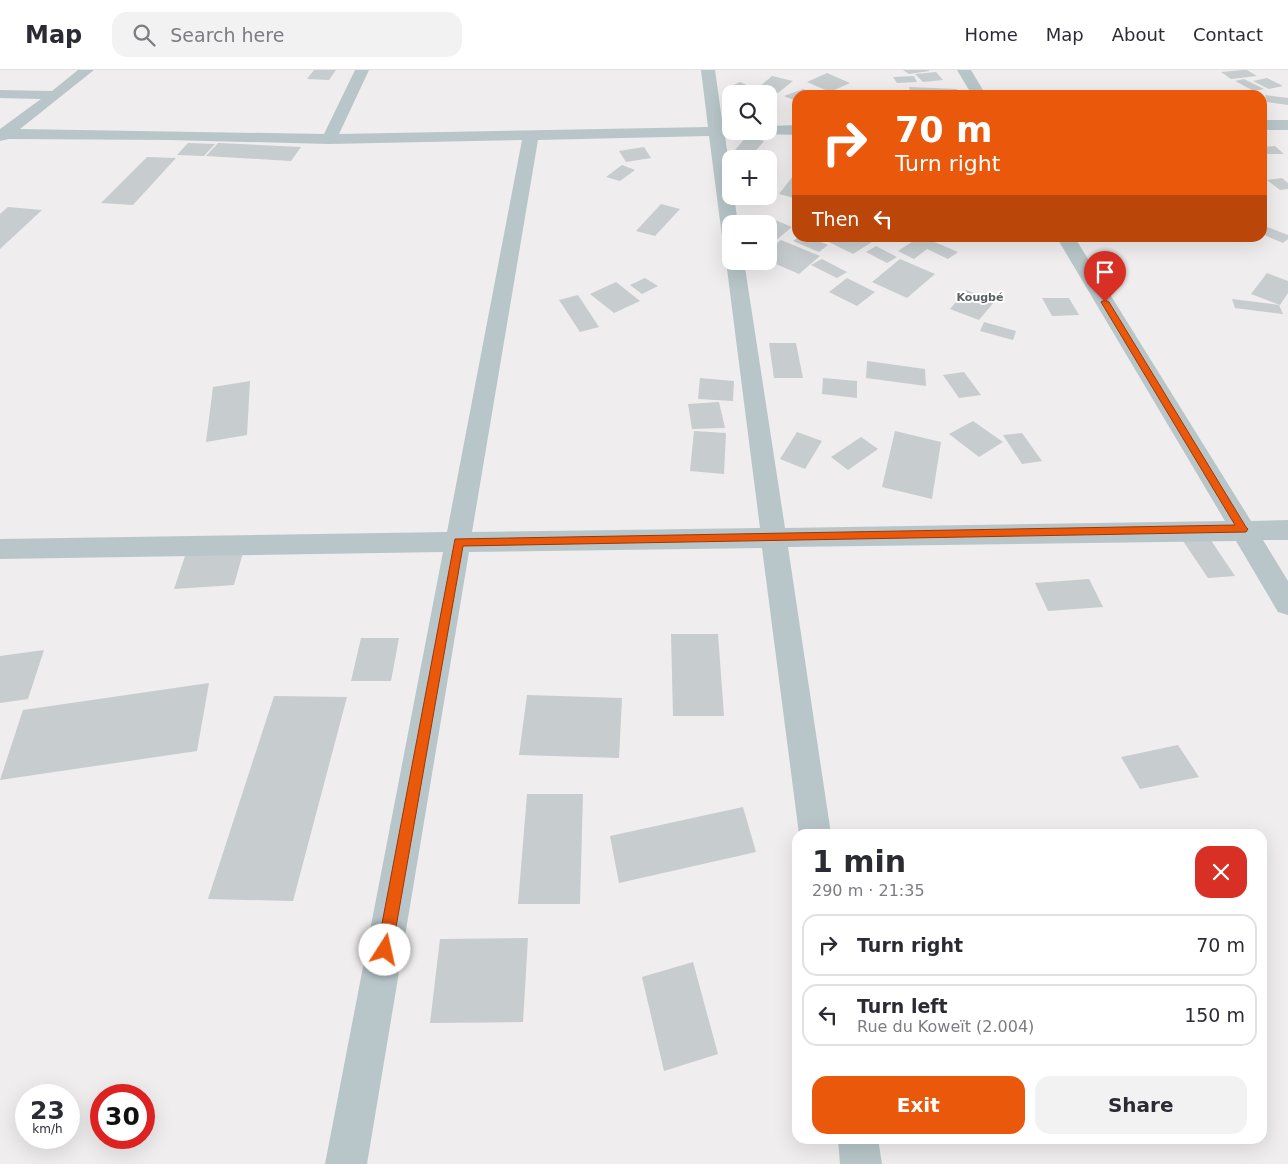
<!DOCTYPE html>
<meta charset="utf-8">
<style>
body{margin:0;font-family:"DejaVu Sans",sans-serif;background:#f2f2f3;color:#2b2b33;height:100vh;display:flex;flex-direction:column;font-size:19px;white-space:nowrap}
*{box-sizing:border-box;margin:0}
p{font-size:16px;color:#7c7c81}
.icon{flex:none;width:28px;height:28px;fill:none;stroke:currentColor;stroke-width:2;stroke-linecap:round;stroke-linejoin:round}
.map{position:relative;flex:1;overflow:hidden}
.drawer{position:absolute;left:792px;top:759px;width:475px;height:315px;display:flex;flex-direction:column;background:#fff;border-radius:15px;box-shadow:0 5px 20px #0002}
.drawer>*{flex:none}
.banner{position:absolute;left:792px;top:20px;width:475px;height:152px;border-radius:15px;box-shadow:0 5px 20px #0002;background:#ea580c;color:#fff;overflow:hidden}
.fabs{position:absolute;left:722px;top:15px;display:grid;gap:10px}
.fabs a{display:grid;place-items:center;width:55px;height:55px;border-radius:10px;background:#fff;box-shadow:0 5px 20px #0002;font-size:25px}
.speed{position:absolute;left:15px;top:1014px;display:flex;gap:10px;font-size:25px;font-weight:700;text-align:center}
.speed>*{display:grid;place-content:center;width:65px;height:65px;border-radius:50%;background:#fff;box-shadow:0 5px 20px #0002;line-height:1}
.speed small{font-size:12px;font-weight:400}
.speed .limit{border:8px solid #d22;background:#fff;color:#111}
.pin{position:absolute;display:grid;place-items:center;width:42px;height:42px;color:#fff;margin:-51px -21px;border-radius:50% 50% 50% 0;rotate:-45deg;box-shadow:0 0 5px #0007}
.pin .icon{rotate:45deg}
.me{position:absolute;width:55px;margin:-28px;rotate:10deg;stroke-linejoin:round;filter:drop-shadow(0 0 4px #0008)}
.turn{display:flex;align-items:center;gap:18px;height:105px;padding:0 20px;font-size:22px}
.turn .icon{width:65px;height:65px;stroke-width:2.5}
.turn b{display:block;font-size:35px;line-height:42px}
.then{display:flex;align-items:center;height:48px;padding:0 20px;background:#0003;gap:10px;font-size:19px}
.round{display:grid;place-items:center;flex:none;width:52px;height:52px;border-radius:15px;background:#f2f2f3}
.headline{display:flex;align-items:center;justify-content:space-between;height:85px;padding:0 20px}
h1{font-size:30px;font-weight:700;line-height:38px}
.action{display:flex;gap:10px;margin-top:auto;padding:10px 20px}
.action a{flex:1;height:58px;border-radius:15px;background:#ea580c;color:#fff;font-size:20px;font-weight:700;line-height:58px;text-align:center}
.action a+a{background:#f2f2f3;color:#2b2b33}
ul{padding:0;list-style:none}
li{display:flex;align-items:center;gap:15px;height:62px;margin:0 10px 8px;padding:0 10px;border:2px solid #e1e1e2;border-radius:15px}
li div{flex:1}
li b{display:block;font-size:19px}
li em{font-style:normal}
header{display:flex;align-items:center;gap:30px;box-sizing:border-box;height:70px;padding:0 25px;background:#fff;border-bottom:1px solid #e1e1e2}
header strong{font-size:24px}
nav{display:flex;gap:28px;margin-inline-start:auto;font-size:18px}
.search{width:350px;height:45px;background:#f2f2f3;display:flex;align-items:center;gap:12px;box-sizing:border-box;padding:0 18px;border-radius:15px;color:#7c7c81;font-size:19px}
.map>svg:first-child{display:block}
</style>
<header>
<strong>Map</strong>
<div class="search"><svg class="icon" aria-label="search" viewBox="0 0 24 24"><circle cx="10" cy="10" r="6"/><path d="M15 15l6 6"/></svg>Search here</div>
<nav><a>Home</a><a>Map</a><a>About</a><a>Contact</a></nav>
</header>
<div class="map">
<svg width="1288" height="1094" viewBox="0 0 1288 1094">
<rect width="100%" height="100%" fill="#efeded"/>
<path fill="#c7ccce" d="M314,0h22l-7,10 -22,-1z
M903,0h26v1l-20,3z
M1243,0h4l10,6 -26,3 -10,-7z
M936,2l7,8 -20,2 -8,-8z
M827,3l23,10 -20,9 -23,-10z
M772,6l21,5 -15,12 -20,-5z
M914,6l3,6 -20,1 -4,-6z
M1267,8l16,8 -14,3 -16,-8z
M1244,9l20,10 -10,2 -19,-10z
M740,12l20,9 -7,3h-21l-9,-4z
M909,17l48,2 2,6h-48z
M803,19l13,6h-18v7l-14,-6z
M1265,25l23,3v7l-21,-3z
M746,67l18,4 -15,18 -18,-4z
M188,73l27,1 -11,12 -27,-1z
M218,73l83,4 -10,14 -85,-5z
M1275,76l9,8h-22v-7z
M644,77l7,11 -25,4 -7,-11z
M147,87l29,1 -43,47 -32,-2z
M622,95l13,5 -15,11 -14,-4z
M793,106l5,2v21l-19,-5z
M1282,108l6,5v6l-8,1 -13,-10z
M661,134l19,5 -25,27 -19,-5z
M8,137l34,3 -42,39v-35z
M775,150l17,7 -18,15 -5,-2v-15z
M1262,155l26,10v4l-5,4 -21,-9z
M797,168h14l17,7 -9,7 -26,-11z
M821,168h42l9,4 -19,12z
M918,168h7l33,14 -10,7 -21,-10 -13,10 -16,-8z
M781,170l39,16 -21,18 -30,-13v-12z
M876,176l21,11 -10,6 -21,-11z
M822,189l25,13 -10,6 -26,-13z
M900,189l35,15 -28,24 -35,-16z
M1267,203l21,8v12l-8,12 -29,-11z
M645,208l13,8 -16,8 -12,-9z
M847,208l28,14 -18,14 -28,-14z
M616,212l24,19 -26,12 -24,-19z
M966,220l29,11 -16,19 -29,-11z
M578,225l21,32 -19,5 -21,-32z
M1042,228h27l10,17 -27,1z
M1232,229l47,6 4,9 -48,-6z
M984,252l32,9 -3,9 -33,-9z
M769,273h27l7,35h-29z
M867,291l58,8 1,17 -60,-8z
M964,302l17,23 -22,3 -16,-23z
M700,308l34,3 -1,20 -35,-2z
M823,308l34,3v17l-35,-4z
M250,311l-3,54 -41,7 7,-55z
M719,332l6,26 -33,1 -4,-25z
M973,351l30,21 -24,15 -30,-23z
M694,361l32,2 -2,41 -34,-3z
M895,361l46,11 -9,57 -50,-12z
M797,362l25,9 -17,28 -25,-10z
M1022,363l20,28 -20,3 -19,-29z
M861,367l17,12 -30,21 -17,-13z
M1210,469l25,37 -27,2 -25,-37z
M244,479l-10,36 -60,4 12,-36z
M1089,509l14,28 -55,4 -13,-28z
M671,564h47l6,82h-51z
M361,568h38l-8,43h-40z
M44,580l-16,49 -28,4v-47z
M209,613l-12,68 -197,29 23,-70z
M527,625l95,3 -3,60 -100,-3z
M274,626l73,1 -54,204 -85,-2z
M1178,675l21,32 -59,12 -19,-32z
M527,724h56l-3,110h-62z
M743,737l13,45 -137,31 -9,-47z
M528,868l-5,84 -93,1 10,-84z
M693,892l25,92 -54,17 -22,-94z"/>
<g fill="none" stroke-linecap="round" stroke-linejoin="round">
<path fill="#b8c6c9" fill-rule="evenodd" d="M78,0h16l-74,59 304,5 31,-64h14l-30,64 369,-7 -7,-57h14l8,57 8,-1v5h12l-2,3 -16,2 6,42v18h3l4,28h-7v17l-6,-1 -3,-4 -13,-100 -171,4 -66,392 288,-4 -34,-267 5,-5v5h13l41,267 440,-7 -168,-283h18l176,283 37,-1v20h-25l25,41v34l-10,-3 -42,-71 -448,6 43,287h-32l-37,-286 -293,4 -102,612h-42l118,-612 -443,7v-20l447,-7 75,-392 -193,4 -159,-4 -161,-1 -9,2v-12l41,-30 -41,-1v-8l52,1z
M957,0h14l15,25h-14z
M1262,50h26v10h-26z
M798,55v10l-34,-1 -2,-3h7v-5z
M838,1069h40l4,25h-42z"/>
</g>
<path fill="#ea580c" stroke="#983908" d="M1105,230l4,2 137,225 2,2 -2,3 -783,14 -71,404 -2,5 -5,3 -5,-3 -3,-5 78,-411 780,-14 -134,-223z"/>
<g text-anchor="middle" stroke-width="4" stroke-linejoin="round" paint-order="stroke">
<g font-size="11" font-weight="bold" fill="#5a5f61" stroke="#fff">
<text x="980" y="231">Kougbé</text>
</g>
</g>
</svg>
<div class="fabs">
<a><svg class="icon" aria-label="search" viewBox="0 0 24 24"><circle cx="10" cy="10" r="6"/><path d="M15 15l6 6"/></svg></a>
<a>+</a>
<a>−</a>
</div>
<div class="speed"><div>23<small>km/h</small></div><div class="limit">30</div></div>
<div class="pin" style="left:1105px;top:232px;background:#d93025"><svg class="icon" aria-label="arrive" viewBox="0 0 24 24"><path d="M6 21V4h12l-3 4 3 4H6"/></svg></div>
<svg class="me" style="left:385px;top:880px" viewBox="-20 -20 40 40"><circle r="19" fill="#fff"/><path d="M0-13L10 11 0 6-10 11z" fill="#ea580c"/></svg>
<div class="banner">
<div class="turn"><svg class="icon" aria-label="right" viewBox="0 0 24 24"><path d="M7 20v-9h11M14 6l5 5-5 5"/></svg><div><b>70 m</b>Turn right</div></div>
<div class="then">Then<svg class="icon" aria-label="left" viewBox="0 0 24 24"><path d="M17 20v-9H6M10 6l-5 5 5 5"/></svg></div>
</div>
<section class="drawer">
<div class="headline"><div><h1>1 min</h1><p>290 m · 21:35</p></div><a class="round" style="background:#d93025;color:#fff"><svg class="icon" aria-label="close" viewBox="0 0 24 24"><path d="M6 6l12 12M18 6L6 18"/></svg></a></div>
<ul>
<li><svg class="icon" aria-label="right" viewBox="0 0 24 24"><path d="M7 20v-9h11M14 6l5 5-5 5"/></svg><div><b>Turn right</b></div><em>70 m</em></li>
<li><svg class="icon" aria-label="left" viewBox="0 0 24 24"><path d="M17 20v-9H6M10 6l-5 5 5 5"/></svg><div><b>Turn left</b><p>Rue du Koweït (2.004)</p></div><em>150 m</em></li>
</ul>
<div class="action"><a>Exit</a><a>Share</a></div>
</section>
</div>
